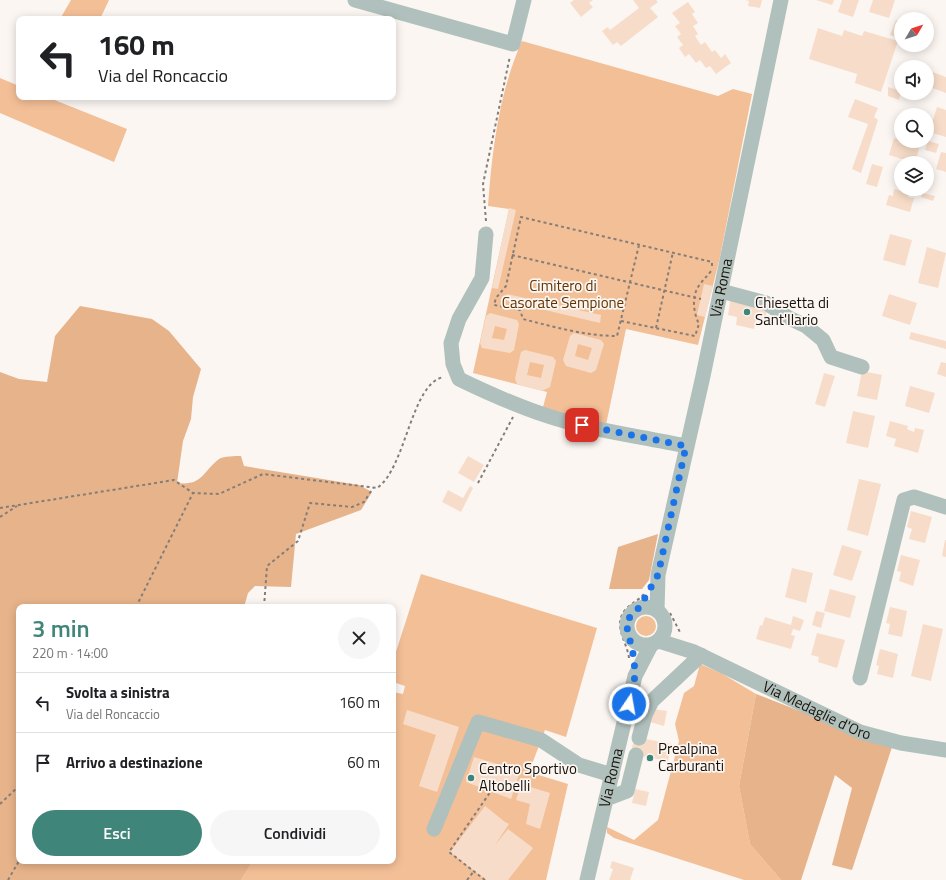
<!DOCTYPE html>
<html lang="it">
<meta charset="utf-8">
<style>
body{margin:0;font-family:"Titillium Web",sans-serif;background:#f6f6f6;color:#202124;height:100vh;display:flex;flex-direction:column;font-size:15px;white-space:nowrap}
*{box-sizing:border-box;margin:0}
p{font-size:13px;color:#757577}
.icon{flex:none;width:22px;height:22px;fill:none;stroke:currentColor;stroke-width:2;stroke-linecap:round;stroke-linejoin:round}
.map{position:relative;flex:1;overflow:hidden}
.details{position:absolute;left:16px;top:604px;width:380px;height:260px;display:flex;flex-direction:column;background:#fff;border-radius:8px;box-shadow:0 2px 10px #0003}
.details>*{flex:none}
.hud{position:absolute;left:16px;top:16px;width:380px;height:84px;border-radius:8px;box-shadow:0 2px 10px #0003;background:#fff;color:#202124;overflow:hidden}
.needle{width:26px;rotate:51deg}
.buttons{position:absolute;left:894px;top:12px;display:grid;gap:8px}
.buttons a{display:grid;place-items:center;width:40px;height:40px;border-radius:50%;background:#fff;box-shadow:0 2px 10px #0003;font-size:20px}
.pin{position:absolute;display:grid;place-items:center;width:34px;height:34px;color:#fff;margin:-17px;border-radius:8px;box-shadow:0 2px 6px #0006}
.me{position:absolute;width:44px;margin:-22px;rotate:12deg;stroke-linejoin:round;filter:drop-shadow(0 0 3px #0008)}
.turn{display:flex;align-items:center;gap:14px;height:84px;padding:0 16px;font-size:18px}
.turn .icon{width:52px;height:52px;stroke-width:2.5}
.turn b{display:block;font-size:28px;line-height:34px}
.round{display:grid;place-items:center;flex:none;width:42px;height:42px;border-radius:21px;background:#f6f6f6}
.overview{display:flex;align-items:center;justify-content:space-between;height:68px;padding:0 16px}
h1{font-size:24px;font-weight:600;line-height:30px;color:#408579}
.button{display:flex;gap:8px;margin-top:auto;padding:8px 16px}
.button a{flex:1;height:46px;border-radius:24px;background:#408579;color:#fff;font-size:16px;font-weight:600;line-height:46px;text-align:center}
.button a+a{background:#f6f6f6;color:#202124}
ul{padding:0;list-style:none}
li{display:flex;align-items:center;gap:12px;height:60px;padding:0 16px;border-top:1px solid #e0e0e0}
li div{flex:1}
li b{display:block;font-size:15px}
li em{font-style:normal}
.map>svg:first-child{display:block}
</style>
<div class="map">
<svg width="946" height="880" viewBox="0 0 946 880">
<rect width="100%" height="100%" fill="#fbf6f2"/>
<path fill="#f3bf97" d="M71,0h38l-9,19h-40z
M522,41l196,55 15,-7 19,5 -32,163 -22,88 -72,-16 -20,96 -64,-14 5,-19 -74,-19 36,-164 -21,-3c4,-55 11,-114 34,-165z
M0,78l19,8v11h28l80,32 -13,33 -114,-49z
M421,574l176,54 -31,109 -21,-7 -16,42 39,12 -22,96h-305l12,-19h140v-169l10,2 2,-8 -12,-4v-21z
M636 626a10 10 0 1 1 20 0a10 10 0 1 1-20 0Z
M700,664l21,9 35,21 -17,92 11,58 31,36h-37l-130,-42 -7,-5v-6l27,13 24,-20 21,-79 -4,-17 9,-31 10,-7z"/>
<path fill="#e7b38a" d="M80,306l72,13 17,12 32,38 -8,28 -2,22 -8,22 -6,42c26,3 25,-11 42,-24 5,-3 16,-3 22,-3l3,10 115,19 13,7 -11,18 -65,24 -5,53 -36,-1 -7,7 -4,14h-225v254h234l-12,19h-241v-508l19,7 28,3 8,-46z
M658,534l-9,46 -7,9h-33l9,-42z
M756,694l136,53 -40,123 -20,-5 20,-77 -17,-13 -34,105h-20l-31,-36 -11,-58z"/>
<path fill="#f7ddc9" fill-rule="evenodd" d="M574,0h19l-4,3 4,4 -12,10 -11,-14z
M633,0h23l2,2 -8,6 8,9 -37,29 -4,-4 -4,3 -11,-14 6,-4 2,3 29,-22z
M745,0h17l-2,8 -12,-2 1,-5z
M816,0h18l-2,5z
M842,0h17l-6,17 -15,-5z
M873,0h22l-6,18 -20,-6z
M688,2l7,10 -3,2 6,9 -5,3 5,8 -3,2 6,9 4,-3 7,10 3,-2 6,8 4,-4 6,9 -15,11 -6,-8 -4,2 -6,-8 -4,3 -7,-9 -4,3 -6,-9 4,-3 -6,-8 4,-3 -6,-8 5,-3 -8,-10z
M896,20l5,2 -2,16 -9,-3z
M818,28l24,8 2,-6 18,6 2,-5 34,10 -17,51 -26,-9 2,-9 -48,-15z
M927,70l19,7v16l-19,-7z
M888,87l13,4 -2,9 -11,-4z
M855,99l23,9 -4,9 4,3 -17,53 -9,-4 16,-45 -20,-7z
M937,107l9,3v27l-17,-5z
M894,138l26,7 -5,18 -26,-8z
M928,141l11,3 -3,9 -11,-3z
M941,152l5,1v19l-10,-3z
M872,164l11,3 -6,20 -11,-3z
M894,189l15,4 -1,4 6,1 -4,14 -24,-7 3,-10 4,1z
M923,193l12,3 -2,5 -12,-4z
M509,208l7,2 -18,79 -6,-1z
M890,234l22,6 -7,26 -22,-6z
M927,247l19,6 -8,35 -20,-5z
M704,284l9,2 -8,31 -8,-2z
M507,294l94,21 -1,8 -93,-22z
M889,294l28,9 -7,22 -28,-9z
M731,296l36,13 -1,7 -5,4h-5l-2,9 -18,-4 1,-8 -9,-2z
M490,313l27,7 2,4 -5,26 -4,3 -28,-5 -2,-5 6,-27zM495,326l12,3 -3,11 -12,-2z
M911,332l35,9v8l-37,-10z
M574,333l27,7 3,4 -8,26 -5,3 -25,-7 -3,-6 7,-24zM578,344l14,4 -4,12 -13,-4z
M525,350l28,7 3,4 -6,26 -8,4 -25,-7 -2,-5 6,-27zM530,362l14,3 -3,13 -14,-3z
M941,362l5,1v14l-9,-3z
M862,371l20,4 -5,25 -20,-4z
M824,373l11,3 -10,31 -10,-3z
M910,386l25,7 -6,20 -24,-7z
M853,411l22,5 -7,32 -22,-5z
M890,421l18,5 -1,3 7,3 1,-4 9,2 -6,23 -24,-7 2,-7 -10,-3z
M468,456l16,9 -10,17 -16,-9z
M859,479l22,5 -13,52 -21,-6z
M470,486l3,2 -12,24 -19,-10 6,-12 15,8z
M911,511l21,6 -7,26 -16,-4 3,-10 -5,-2z
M945,540h1v17l-4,-1z
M842,545l20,6 -10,30 -19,-6z
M901,555l19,5 -7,26 -14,-5 2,-9 -4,-1z
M792,568l21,5 -7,30 -21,-6z
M830,589l26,7 -6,22 -26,-7z
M890,607l17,4 -5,26 -14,-3 2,-10 -4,-1z
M816,611l9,2 -4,15 -9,-3z
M793,616l11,4 -4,11 -7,-2 -2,6 4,1 -4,13 -35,-10 4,-14 2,1 3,-9 26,8z
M923,624l20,5 -12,52 -20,-5z
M817,633l28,7 -8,28 -19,-6 1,-5 -8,-2z
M880,649l18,5 -5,24 -16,-4 2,-8 -3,-1z
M653,709l14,2 -3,15 -14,-4z
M407,710l52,17 -22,65 -18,-6 17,-51 -33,-11z
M635,737l37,7 -4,17 -38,-7z
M474,757l46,14 -9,28 -45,-17z
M527,786l23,7 -10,36 -14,-5 4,-20 -14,-4 4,-12z
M635,789l14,3 -3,14 -14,-3z
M485,806l20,16 4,2 -14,21 13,-16 25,19 -25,32h-22l-36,-28z
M612,861l22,7 -4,12h-21l4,-11 -3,-1z"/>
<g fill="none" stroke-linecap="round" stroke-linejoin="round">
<path stroke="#857e78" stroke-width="2" stroke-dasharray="3 3" stroke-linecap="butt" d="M486,221l-3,-37 27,-128
M639,245l-22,91c-31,0 -63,-9 -94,-17l-3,-9 -26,-5 2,-7 10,-12 15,-69 191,45v4
M512,255l189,44
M621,321l74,15 4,-12c-6,-12 -8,-30 2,-41 3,-5 7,-7 10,-12
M656,328l17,-76
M478,483l35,-66
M0,508l174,-28 19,13 26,1 44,-20 114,14c29,-19 34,-106 67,-111
M0,517l17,-11
M136,607l57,-114
M264,607l3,-41 31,-25 12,-38 42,4 12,-5 9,-14
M670,613l11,21
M629,658c-2,-17 -18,-34 -2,-50 5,-5 12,-8 17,-14
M0,804l19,-18
M8,880l11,-19
M467,880l7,-9
M485,880l-36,-28 42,-61"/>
<g stroke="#b0c0bc" stroke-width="15">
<path d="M355,0l158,44 11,-44"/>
<path d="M486,234l-4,44 -23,41 -8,24 2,21 6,15c33,16 66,31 102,41 41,12 84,17 125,26"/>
<path d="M721,291l45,12 23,15 17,8 17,14 8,17 31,10"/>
<circle cx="646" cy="626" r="19"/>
<path id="s1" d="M657,610l1,-35 45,-199 78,-376"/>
<path id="s2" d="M659,641l35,11 166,80 41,11 45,7"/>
<path d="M860,678l44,-178 10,-3 32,10"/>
<path d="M637,709l8,6 -6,23"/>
<path d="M645,715l7,-14 49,-46"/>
<path d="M606,799l21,-8 9,-36"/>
<path d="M434,829l44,-107 63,18 38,25 33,10"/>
<path id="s3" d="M587,880l48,-204 16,-31"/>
</g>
</g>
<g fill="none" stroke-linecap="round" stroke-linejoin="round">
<path stroke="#1a73e8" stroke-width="7" stroke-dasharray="0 12.6" d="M582,425l104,21 -28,129 -19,33 -6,4 -7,11 8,35 1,18 -6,28"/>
</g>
<g fill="#408579" stroke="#fbf6f2" stroke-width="1.5">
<circle cx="747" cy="312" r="4"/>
<circle cx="650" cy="758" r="4"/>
<circle cx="471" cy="778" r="4"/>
</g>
<g text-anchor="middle" stroke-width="3.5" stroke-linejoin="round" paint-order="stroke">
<g font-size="15" fill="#613200" stroke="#fbf6f2">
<text x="563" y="291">Cimitero di<tspan x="563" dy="17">Casorate Sempione</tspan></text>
</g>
<g font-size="15" fill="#191009" stroke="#fbf6f2">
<text dy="5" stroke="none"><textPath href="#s1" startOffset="329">Via Roma</textPath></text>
<text dy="5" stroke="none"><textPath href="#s2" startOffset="173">Via Medaglie d'Oro</textPath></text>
<text dy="5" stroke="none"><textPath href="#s3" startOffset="105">Via Roma</textPath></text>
</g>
<g font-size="15" fill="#191009" stroke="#fbf6f2" text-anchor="start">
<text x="755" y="308">Chiesetta di<tspan x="755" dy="17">Sant'Ilario</tspan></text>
<text x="658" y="754">Prealpina<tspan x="658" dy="17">Carburanti</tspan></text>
<text x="479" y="774">Centro Sportivo<tspan x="479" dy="17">Altobelli</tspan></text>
</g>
</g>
</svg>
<div class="buttons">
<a><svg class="needle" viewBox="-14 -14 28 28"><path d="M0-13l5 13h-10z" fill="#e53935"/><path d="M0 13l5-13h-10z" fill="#757577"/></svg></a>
<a><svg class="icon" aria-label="sound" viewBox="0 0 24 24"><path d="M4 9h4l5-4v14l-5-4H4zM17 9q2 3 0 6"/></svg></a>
<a><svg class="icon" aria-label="search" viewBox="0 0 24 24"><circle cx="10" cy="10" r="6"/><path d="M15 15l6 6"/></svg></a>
<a><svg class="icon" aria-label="layers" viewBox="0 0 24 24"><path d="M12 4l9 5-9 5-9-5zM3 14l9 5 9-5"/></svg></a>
</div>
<div class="pin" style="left:582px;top:425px;background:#d93025"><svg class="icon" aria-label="arrive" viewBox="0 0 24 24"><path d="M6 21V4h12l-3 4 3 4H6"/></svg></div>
<svg class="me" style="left:629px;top:704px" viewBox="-20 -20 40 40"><circle r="17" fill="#1a73e8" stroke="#fff" stroke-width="3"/><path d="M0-11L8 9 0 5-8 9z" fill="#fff"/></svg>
<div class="hud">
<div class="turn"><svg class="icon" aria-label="left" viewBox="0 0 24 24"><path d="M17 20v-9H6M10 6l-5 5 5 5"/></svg><div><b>160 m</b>Via del Roncaccio</div></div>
</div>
<section class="details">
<div class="overview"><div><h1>3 min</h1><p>220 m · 14:00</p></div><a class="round"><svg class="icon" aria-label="close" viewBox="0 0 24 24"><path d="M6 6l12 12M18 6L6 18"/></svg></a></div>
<ul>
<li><svg class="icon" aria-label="left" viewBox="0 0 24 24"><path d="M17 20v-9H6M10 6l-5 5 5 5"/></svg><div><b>Svolta a sinistra</b><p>Via del Roncaccio</p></div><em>160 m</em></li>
<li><svg class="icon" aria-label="arrive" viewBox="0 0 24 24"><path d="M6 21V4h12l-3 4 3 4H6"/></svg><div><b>Arrivo a destinazione</b></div><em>60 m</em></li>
</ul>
<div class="button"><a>Esci</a><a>Condividi</a></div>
</section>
</div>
